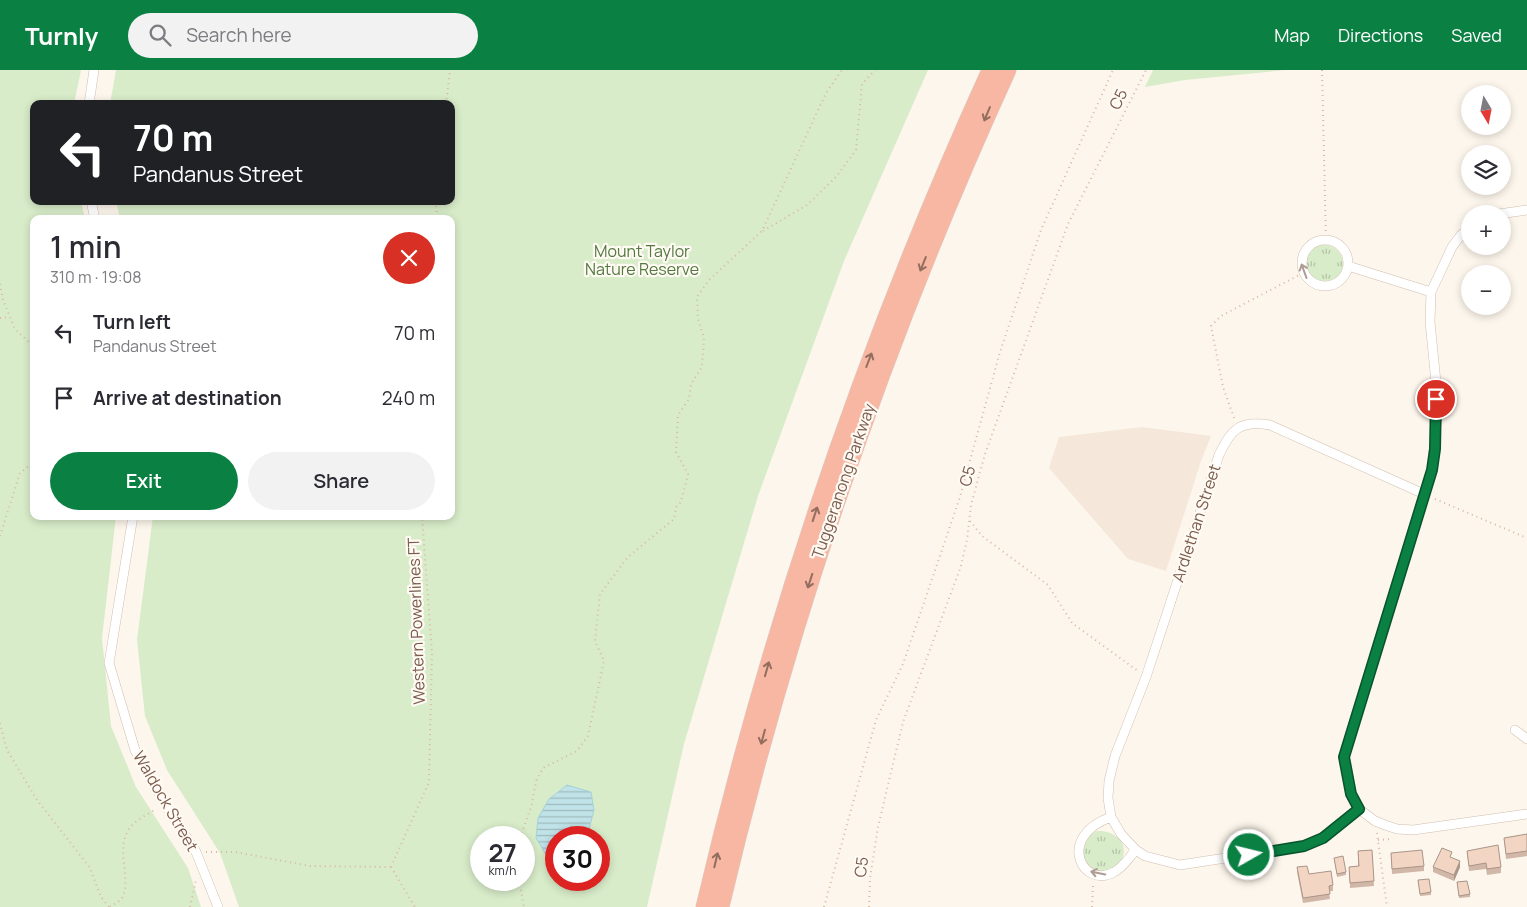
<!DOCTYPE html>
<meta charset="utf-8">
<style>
body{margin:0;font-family:Manrope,sans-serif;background:#f2f2f3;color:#2b2b33;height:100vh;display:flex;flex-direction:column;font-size:19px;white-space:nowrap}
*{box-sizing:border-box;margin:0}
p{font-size:16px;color:#7c7c81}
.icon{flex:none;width:28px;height:28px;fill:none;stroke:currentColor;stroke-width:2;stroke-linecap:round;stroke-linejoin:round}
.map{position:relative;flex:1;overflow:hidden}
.drawer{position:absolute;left:30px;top:145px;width:425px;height:305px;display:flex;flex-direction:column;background:#fff;border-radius:10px;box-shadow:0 2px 8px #0003}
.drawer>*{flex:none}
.top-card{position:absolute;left:30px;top:30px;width:425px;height:105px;border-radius:10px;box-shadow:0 2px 8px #0003;background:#202124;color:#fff;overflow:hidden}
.needle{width:32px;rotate:170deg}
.buttons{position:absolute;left:1461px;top:15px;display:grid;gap:10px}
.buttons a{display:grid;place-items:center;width:50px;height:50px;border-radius:50%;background:#fff;box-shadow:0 2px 8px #0003;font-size:25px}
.speed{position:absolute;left:470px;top:756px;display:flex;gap:10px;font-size:25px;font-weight:700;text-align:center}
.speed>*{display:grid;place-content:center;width:65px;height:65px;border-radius:50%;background:#fff;box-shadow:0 2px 8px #0003;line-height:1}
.speed small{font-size:12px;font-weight:400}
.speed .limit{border:8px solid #d22;background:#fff;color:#111}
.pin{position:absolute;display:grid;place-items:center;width:42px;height:42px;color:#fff;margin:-21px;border:2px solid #fff;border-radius:50%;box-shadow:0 1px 5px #0007}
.me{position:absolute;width:55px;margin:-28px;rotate:82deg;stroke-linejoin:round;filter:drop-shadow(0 0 4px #0008)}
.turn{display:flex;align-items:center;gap:18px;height:105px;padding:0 20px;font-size:22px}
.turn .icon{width:65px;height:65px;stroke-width:2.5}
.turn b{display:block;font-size:35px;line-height:42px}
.round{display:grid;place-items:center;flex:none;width:52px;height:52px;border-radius:26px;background:#f2f2f3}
.headline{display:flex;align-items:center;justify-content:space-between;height:85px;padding:0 20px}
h1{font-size:30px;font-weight:600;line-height:38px}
.cta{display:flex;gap:10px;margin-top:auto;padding:10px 20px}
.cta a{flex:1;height:58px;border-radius:30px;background:#0b8043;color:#fff;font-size:20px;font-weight:600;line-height:58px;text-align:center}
.cta a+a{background:#f2f2f3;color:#2b2b33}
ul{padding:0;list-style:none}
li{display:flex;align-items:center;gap:15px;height:65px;padding:0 20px}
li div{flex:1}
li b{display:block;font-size:19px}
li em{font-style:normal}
header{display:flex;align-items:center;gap:30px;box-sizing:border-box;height:70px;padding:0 25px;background:#0b8043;color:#fff}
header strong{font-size:24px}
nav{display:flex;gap:28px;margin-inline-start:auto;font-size:18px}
.search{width:350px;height:45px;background:#f2f2f3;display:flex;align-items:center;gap:12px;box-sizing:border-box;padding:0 18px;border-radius:28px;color:#7c7c81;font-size:19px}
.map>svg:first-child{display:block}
</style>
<header>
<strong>Turnly</strong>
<div class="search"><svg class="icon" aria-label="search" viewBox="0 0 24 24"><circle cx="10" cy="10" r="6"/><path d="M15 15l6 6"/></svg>Search here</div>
<nav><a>Map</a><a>Directions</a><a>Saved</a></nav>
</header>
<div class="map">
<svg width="1527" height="837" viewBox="0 0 1527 837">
<defs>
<pattern id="grass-tufts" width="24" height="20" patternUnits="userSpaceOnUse" patternTransform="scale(1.25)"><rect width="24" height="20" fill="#d8ecc9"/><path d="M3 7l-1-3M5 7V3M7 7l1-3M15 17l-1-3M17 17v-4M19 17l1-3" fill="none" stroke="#b4c2a5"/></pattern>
<pattern id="water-rules" width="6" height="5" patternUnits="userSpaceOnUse" patternTransform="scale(1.25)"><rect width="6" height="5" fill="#bfe3e8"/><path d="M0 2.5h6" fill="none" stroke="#a0bbbe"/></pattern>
</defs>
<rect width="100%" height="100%" fill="#fdf6ec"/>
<path fill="#f5e8da" d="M1142,357l69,9 -10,25 -35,110 -38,-12 -79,-91 10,-31z"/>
<path fill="url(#grass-tufts)" d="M1305 194a19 19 0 1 1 38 0a19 19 0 1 1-38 0Z
M1097,761c15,-1 33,10 25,28 -2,5 -7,9 -11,12h-18l-8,-7 -3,-18 8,-11z"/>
<path fill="#d8ecc9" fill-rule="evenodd" d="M0,0h81l-7,34h-40v97h47l4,18h-51v297h82l-14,122 9,88 25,61 52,81 13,39h-201z
M116,0h812l-84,191 -86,235 -74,248 -37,163h-408l-19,-54 -53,-83 -22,-54 -8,-76 16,-124h298v-297h-331l-4,-18h335v-97h-341zM481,768h43v42h-43zM556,768h43v42h-43z
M1153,0h133l-101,10 -40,7z"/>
<path fill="url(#water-rules)" stroke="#a5d3da" d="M567,715l24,7 3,18 -7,27 -31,1v19l-8,1 -12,-20 2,-20 11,-19z"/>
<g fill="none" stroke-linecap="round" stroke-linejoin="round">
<defs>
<path id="street" d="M89,34l5,-34
M91,131l4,18
M1499,144l28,-4
M1470,158l-9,7 -9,12 -21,45 -1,30 6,60 1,34 -5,55 -88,286 7,37 8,15 16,12 10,4 12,4 16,1 114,-16
M1302 193a23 23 0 1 1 46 0a23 23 0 1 1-46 0Z
M1348,196l83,26
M133,446l-24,147 26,87 30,54 31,48 22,55
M1515,660l12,9
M1359,739l-36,28 -19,9 -124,19 -35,-9 -9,-6 -15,-16 -10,-17 -3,-19 1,-17 6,-25 31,-79 73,-222c12,-26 21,-35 51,-30l154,69
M1111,747c-56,20 -28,73 3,55 9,-4 15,-15 22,-22"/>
<path id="highway" d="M705,837c68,-290 162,-565 286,-837
M720,837c68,-288 164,-568 287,-837"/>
</defs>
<use href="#street" stroke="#d1beb0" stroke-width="10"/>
<use href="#highway" stroke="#dad1cd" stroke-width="19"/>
<path stroke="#d9b8a5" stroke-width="2" stroke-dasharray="1 4" stroke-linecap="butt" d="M1322,0l4,170
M446,34l4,-34
M436,131l1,18
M763,161l44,-26 29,-28 20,-27 6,-66 13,-14
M0,214l3,16 12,29 19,18
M0,248l10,-1
M1234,348l-11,-31 -12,-61 10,-10 82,-43
M1435,429l92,39
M970,451l12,15 66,49 24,38 66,48
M0,466l20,-63 14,-11
M0,653l7,27 30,50 53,68 11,29 8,10
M1377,763l10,74
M520,768l12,-34 4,-23 7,-13 34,-17 11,-15 16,-75 -9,-20 5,-47 28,-37 46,-38 2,-12 5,-5 7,-28 -12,-22 2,-37 11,-16 2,-15 11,-17 2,-29 -6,-19 -1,-22 12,-17 53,-49 64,-138 16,-23
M1378,770l15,-1
M206,782h29l75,14 80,1
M391,797l38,-85 3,-129 -10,-137
M391,797l24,40
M519,810l5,27
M110,837c4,-3 9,-5 12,-9 10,-20 -7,-48 7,-69 6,-9 18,-14 27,-20
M190,837l6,-27
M824,837l52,-187 27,-56 57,-167 40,-145 41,-122 72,-160
M869,837l1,-29 8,-51 25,-105 58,-156 6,-26 4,-35 14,-51 83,-230 78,-154
M1092,837l1,-23"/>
<use href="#street" stroke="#fff" stroke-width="9"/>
<use href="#highway" stroke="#f7b7a3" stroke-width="18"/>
</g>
<path fill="#d1b7a8" d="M1527,764v22l-21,3 -2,-21z
M1372,780l2,36 -24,2 -1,-21 9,-1v-15z
M1467,781l34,16v6l-14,2 -1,-6 -17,2z
M1391,783l33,13v5l-32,3z
M1452,787v1l8,9 -6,14 -21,-9v-5z
M1334,788l12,14v3l-9,2z
M1297,797l12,7 24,11v6h-4l1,8 -27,4 -6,-31z
M1418,810l13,12v3l-11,1z
M1457,812l13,12v3l-11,1z"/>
<path fill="#aa9588" d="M1460,791v6l-6,14v-6z"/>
<path fill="#f3d5c3" stroke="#aa9588" d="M1527,764v17l-21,3 -2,-16z
M1498,775l3,22 -14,2 -1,-6 -17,3 -2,-15z
M1442,778l10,4 -2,5 10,4 -6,14 -21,-8z
M1372,780l2,31 -24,2 -1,-16 10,-1 -1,-15z
M1422,780l2,16 -32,3 -1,-16z
M1343,786l3,16 -9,2 -3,-16z
M1307,796l2,8 22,-3 2,14 -4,1 1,8 -27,4 -6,-31z
M1429,809l2,13 -11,2 -2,-14z
M1467,811l3,13 -11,2 -2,-14z"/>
<defs><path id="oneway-shaft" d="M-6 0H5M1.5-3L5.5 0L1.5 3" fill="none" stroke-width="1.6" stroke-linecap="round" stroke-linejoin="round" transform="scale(1.25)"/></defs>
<g stroke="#936e5e">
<use href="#oneway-shaft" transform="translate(987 44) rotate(113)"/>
<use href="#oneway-shaft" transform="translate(923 194) rotate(112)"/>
<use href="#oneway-shaft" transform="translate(869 290) rotate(-69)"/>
<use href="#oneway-shaft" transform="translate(815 444) rotate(-72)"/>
<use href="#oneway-shaft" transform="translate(810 511) rotate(108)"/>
<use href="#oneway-shaft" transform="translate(767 599) rotate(-74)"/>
<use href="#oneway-shaft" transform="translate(763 667) rotate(105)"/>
<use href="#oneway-shaft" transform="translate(716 790) rotate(-77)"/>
</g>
<g stroke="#af9d94">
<use href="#oneway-shaft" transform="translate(1304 201) rotate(-110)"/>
<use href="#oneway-shaft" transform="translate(1098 803) rotate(-168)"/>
</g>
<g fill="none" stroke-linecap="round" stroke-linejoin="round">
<defs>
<path id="route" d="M1249,785l55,-9 19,-8 36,-29 -8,-15 -7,-37 88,-287 3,-21 1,-50"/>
</defs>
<use href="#route" stroke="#07532c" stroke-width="12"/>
<use href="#route" stroke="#0b8043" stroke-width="9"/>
</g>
<g text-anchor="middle" stroke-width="4.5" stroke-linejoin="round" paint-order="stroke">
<g font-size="16" fill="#7a5c4d" stroke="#fffaf3">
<text transform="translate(1118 29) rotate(-63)" y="6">C5</text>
<text transform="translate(967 406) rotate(-74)" y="6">C5</text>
<text transform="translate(843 411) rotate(-71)" y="6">Tuggeranong Parkway</text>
<text transform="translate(1196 453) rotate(-72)" y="6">Ardlethan Street</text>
<text transform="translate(416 551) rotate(-92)" y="6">Western Powerlines FT</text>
<text transform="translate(166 731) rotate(60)" y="6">Waldock Street</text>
<text transform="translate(861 797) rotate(-82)" y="6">C5</text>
</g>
<g font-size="16" fill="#537a41" stroke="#fffaf3">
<text x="642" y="187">Mount Taylor<tspan x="642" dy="18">Nature Reserve</tspan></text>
</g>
</g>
</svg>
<div class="buttons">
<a><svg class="needle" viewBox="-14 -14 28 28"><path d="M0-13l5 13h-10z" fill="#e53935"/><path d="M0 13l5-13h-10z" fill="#7c7c81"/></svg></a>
<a><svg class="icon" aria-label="layers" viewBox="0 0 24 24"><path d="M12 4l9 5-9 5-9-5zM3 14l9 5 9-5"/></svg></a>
<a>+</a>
<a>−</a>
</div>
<div class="speed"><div>27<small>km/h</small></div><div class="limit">30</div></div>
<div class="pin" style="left:1436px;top:329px;background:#d93025"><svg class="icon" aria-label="arrive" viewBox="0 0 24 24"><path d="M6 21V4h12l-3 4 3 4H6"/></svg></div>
<svg class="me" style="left:1249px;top:785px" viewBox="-20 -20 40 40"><circle r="17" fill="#0b8043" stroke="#fff" stroke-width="3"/><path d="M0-11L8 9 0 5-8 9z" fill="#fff"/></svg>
<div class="top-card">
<div class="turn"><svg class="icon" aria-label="left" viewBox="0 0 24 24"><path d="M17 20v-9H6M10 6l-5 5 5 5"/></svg><div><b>70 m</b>Pandanus Street</div></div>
</div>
<section class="drawer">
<div class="headline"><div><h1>1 min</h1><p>310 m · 19:08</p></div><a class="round" style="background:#d93025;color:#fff"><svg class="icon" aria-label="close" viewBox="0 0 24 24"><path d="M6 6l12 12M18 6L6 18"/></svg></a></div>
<ul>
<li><svg class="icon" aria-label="left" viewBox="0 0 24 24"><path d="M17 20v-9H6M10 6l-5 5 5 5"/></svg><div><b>Turn left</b><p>Pandanus Street</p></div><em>70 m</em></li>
<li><svg class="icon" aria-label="arrive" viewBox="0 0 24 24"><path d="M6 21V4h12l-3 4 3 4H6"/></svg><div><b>Arrive at destination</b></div><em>240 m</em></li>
</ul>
<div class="cta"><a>Exit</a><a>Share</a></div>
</section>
</div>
